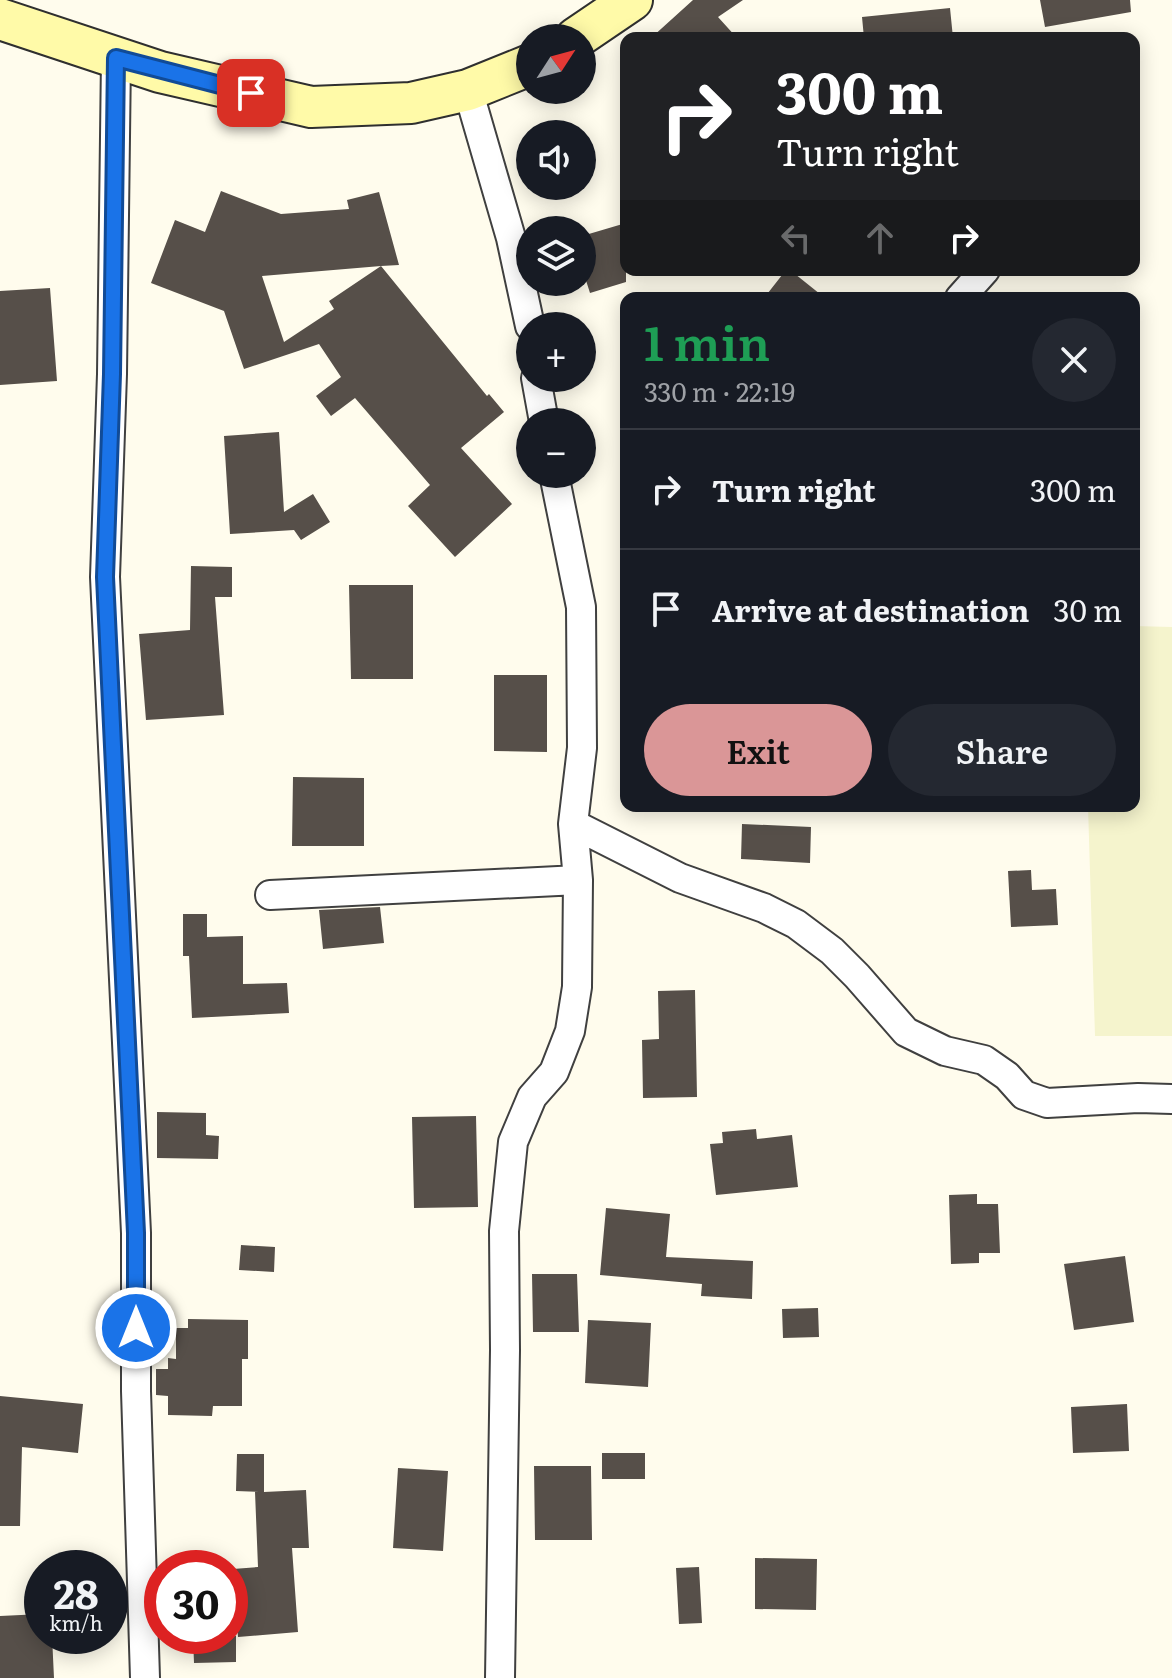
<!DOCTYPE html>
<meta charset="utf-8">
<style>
body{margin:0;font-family:Literata,serif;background:#242831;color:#f1f3f6;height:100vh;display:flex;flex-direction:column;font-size:30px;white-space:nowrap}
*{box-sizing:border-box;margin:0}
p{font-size:26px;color:#9ea1a6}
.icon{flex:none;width:44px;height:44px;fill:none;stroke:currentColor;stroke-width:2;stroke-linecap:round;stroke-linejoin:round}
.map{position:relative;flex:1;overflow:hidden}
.drawer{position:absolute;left:620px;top:292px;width:520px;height:520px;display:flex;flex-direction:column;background:#171b24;border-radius:16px;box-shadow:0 4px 20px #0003}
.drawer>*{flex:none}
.hud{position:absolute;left:620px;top:32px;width:520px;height:244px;border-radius:16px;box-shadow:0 4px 20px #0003;background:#202124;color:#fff;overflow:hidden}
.needle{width:52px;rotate:54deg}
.buttons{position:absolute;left:516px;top:24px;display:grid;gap:16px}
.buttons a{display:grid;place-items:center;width:80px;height:80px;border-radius:50%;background:#171b24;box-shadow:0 4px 20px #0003;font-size:40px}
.speed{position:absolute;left:24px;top:1550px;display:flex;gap:16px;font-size:40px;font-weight:700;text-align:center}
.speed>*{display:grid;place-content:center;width:104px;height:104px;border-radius:50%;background:#171b24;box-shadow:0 4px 20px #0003;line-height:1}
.speed small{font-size:20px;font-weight:400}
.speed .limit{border:12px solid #d22;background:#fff;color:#111}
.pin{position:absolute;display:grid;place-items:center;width:68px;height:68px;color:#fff;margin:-34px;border-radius:16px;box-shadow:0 4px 12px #0006}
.me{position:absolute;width:88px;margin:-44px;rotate:0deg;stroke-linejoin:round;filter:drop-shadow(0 0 6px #0008)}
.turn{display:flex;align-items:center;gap:28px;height:168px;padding:0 24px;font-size:36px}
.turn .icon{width:104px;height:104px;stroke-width:2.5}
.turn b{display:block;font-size:56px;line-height:68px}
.lanes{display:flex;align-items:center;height:76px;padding:0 24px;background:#0003;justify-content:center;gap:40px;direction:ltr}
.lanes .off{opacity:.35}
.round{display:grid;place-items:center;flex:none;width:84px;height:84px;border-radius:42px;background:#242831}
.head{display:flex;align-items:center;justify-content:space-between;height:136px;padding:0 24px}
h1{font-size:48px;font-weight:600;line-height:60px;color:#1e9e55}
.action{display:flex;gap:16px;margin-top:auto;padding:16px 24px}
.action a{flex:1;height:92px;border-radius:48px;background:#da9697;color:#111;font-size:32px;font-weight:600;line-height:92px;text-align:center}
.action a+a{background:#242831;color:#f1f3f6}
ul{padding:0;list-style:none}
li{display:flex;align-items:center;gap:24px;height:120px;padding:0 24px;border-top:2px solid #363941}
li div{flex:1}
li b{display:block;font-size:30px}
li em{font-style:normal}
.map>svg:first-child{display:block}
</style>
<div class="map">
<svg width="1172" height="1678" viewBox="0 0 1172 1678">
<rect width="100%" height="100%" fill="#fffced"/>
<path fill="#f5f4cd" d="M1134,626l38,1v409h-77l-7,-230h46z"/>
<path fill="#564f49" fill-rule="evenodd" d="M693,0h50l-25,17 19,21h-86z
M1040,0h90l1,12 -86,15z
M950,8l3,30h-89l-2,-21z
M221,191l60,23 68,-5 -2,-9 32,-8 20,73 -18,1 106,130 2,-2 15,18 -43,36 51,56 -57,53 -47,-51 22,-21 -75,-87 -24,18 -15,-20 25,-19 -22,-33 -75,25 -20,-58 -73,-28 24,-63 30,12zM381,266l-52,35 5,8 -50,33 -22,-66z
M626,223v59l-36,11 -8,-25v-32z
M786,270h4l35,28h-61z
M50,288l7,93 -57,4v-94z
M279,432l5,80 29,-18 17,28 -29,18 -7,-10 -64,4 -6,-98z
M191,566l41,1v30h-17l9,118 -78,5 -7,-86 51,-4z
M349,585h64v94h-62z
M494,675h53v77l-53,-1z
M293,777l71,1v68h-72z
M742,824l69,3 -1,36 -69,-4z
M1031,870l1,20 24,-1 2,36 -47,2 -3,-56z
M380,907l4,36 -61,6 -4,-39z
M183,914h24v23l36,-1v48l44,-1 2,30 -97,5 -3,-62h-6z
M695,990l2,107 -54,1 -1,-58 17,-1 -1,-48z
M157,1112l49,1v22l13,1 -1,23 -61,-1z
M476,1116l2,91 -64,1 -2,-91z
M756,1129l1,10 35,-4 6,52 -82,8 -6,-51 13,-1 -1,-11z
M977,1194v10h21l2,49h-21v10l-28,1 -2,-69z
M606,1208l64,6 -4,43 87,4 -1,38 -51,-3 1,-12 -102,-9z
M241,1245l34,2 -1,25 -35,-2z
M1125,1256l9,66 -60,8 -10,-66z
M532,1274h45l2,58h-46z
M818,1308l1,29 -36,1 -1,-29z
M188,1319l60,1v39h-6v47h-29l-1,10 -44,-1v-19l-12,-1v-26h12v-11l8,1v-31h12z
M588,1320l63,3 -3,64 -63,-4z
M0,1396l83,8 -5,49 -56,-6 -2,79h-20z
M1127,1404l2,47 -56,2 -2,-46z
M602,1453h43v26h-43z
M237,1454h27v38l42,-2 3,58h-17l6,84 -60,5 -5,-68 25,-2 -3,-75h4l-23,-1z
M534,1466h57l1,74h-57z
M398,1468l50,3 -5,80 -50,-3z
M755,1558l62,1 -1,51 -61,-1z
M699,1567l3,56 -23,1 -3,-56z
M42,1614v22h10l2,42h-54v-62z
M236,1636v26l-42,1 -1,-26z"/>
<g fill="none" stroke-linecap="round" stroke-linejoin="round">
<defs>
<path id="street" d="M116,58l-4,316 -7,203 31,656v158l9,287
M468,90l43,148 19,88
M960,298l25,-28
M536,378l8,44
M554,474l27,133 1,141 -9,76 107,54 84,30 32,16 36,27 25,25 49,56 39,19 39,9 23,16 17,19 23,8 91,-5 34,1
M270,895l308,-15
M500,1678l5,-328 -1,-119 9,-89 19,-45 22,-25 16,-41 7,-44 1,-107 -5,-56"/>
<path id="secondary" d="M0,19l160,53 151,35 100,-4 57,-13 62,-25
M576,38l56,-38"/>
</defs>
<use href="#street" stroke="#404040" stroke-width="32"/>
<use href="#secondary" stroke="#2f2f2f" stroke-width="44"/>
<use href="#street" stroke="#fff" stroke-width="28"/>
<use href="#secondary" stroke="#fffaa8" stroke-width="40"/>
</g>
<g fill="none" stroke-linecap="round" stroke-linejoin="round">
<defs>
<path id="route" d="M136,1328v-95l-31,-656 7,-203 4,-316 135,35"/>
</defs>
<use href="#route" stroke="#114b97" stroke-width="20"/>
<use href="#route" stroke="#1a73e8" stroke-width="14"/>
</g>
</svg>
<div class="buttons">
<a><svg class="needle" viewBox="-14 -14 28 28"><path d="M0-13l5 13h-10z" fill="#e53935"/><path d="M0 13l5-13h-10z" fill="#9ea1a6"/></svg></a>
<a><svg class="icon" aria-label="sound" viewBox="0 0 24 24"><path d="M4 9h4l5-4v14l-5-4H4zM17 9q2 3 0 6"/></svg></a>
<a><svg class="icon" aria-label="layers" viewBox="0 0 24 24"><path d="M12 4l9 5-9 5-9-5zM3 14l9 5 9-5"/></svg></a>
<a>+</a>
<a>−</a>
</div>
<div class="speed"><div>28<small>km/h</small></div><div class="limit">30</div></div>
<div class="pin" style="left:251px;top:93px;background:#d93025"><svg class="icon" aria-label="arrive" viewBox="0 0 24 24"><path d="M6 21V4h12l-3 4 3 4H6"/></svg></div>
<svg class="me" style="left:136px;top:1328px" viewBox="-20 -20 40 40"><circle r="17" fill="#1a73e8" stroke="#fff" stroke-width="3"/><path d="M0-11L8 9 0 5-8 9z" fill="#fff"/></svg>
<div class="hud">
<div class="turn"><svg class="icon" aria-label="right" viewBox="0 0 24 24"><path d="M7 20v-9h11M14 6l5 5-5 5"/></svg><div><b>300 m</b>Turn right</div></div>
<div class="lanes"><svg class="icon off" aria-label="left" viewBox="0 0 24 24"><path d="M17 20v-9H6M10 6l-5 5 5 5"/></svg><svg class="icon off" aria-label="ahead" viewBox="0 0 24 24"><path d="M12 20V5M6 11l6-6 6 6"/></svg><svg class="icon" aria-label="right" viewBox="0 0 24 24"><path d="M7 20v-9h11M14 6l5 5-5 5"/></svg></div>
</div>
<section class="drawer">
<div class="head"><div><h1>1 min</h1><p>330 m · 22:19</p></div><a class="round"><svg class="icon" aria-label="close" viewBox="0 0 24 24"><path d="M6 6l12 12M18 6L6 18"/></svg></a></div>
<ul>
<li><svg class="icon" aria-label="right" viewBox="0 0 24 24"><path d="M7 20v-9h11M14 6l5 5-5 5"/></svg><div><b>Turn right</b></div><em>300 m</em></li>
<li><svg class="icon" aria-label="arrive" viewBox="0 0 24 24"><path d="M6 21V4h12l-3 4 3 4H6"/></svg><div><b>Arrive at destination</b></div><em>30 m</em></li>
</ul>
<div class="action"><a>Exit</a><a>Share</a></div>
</section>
</div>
